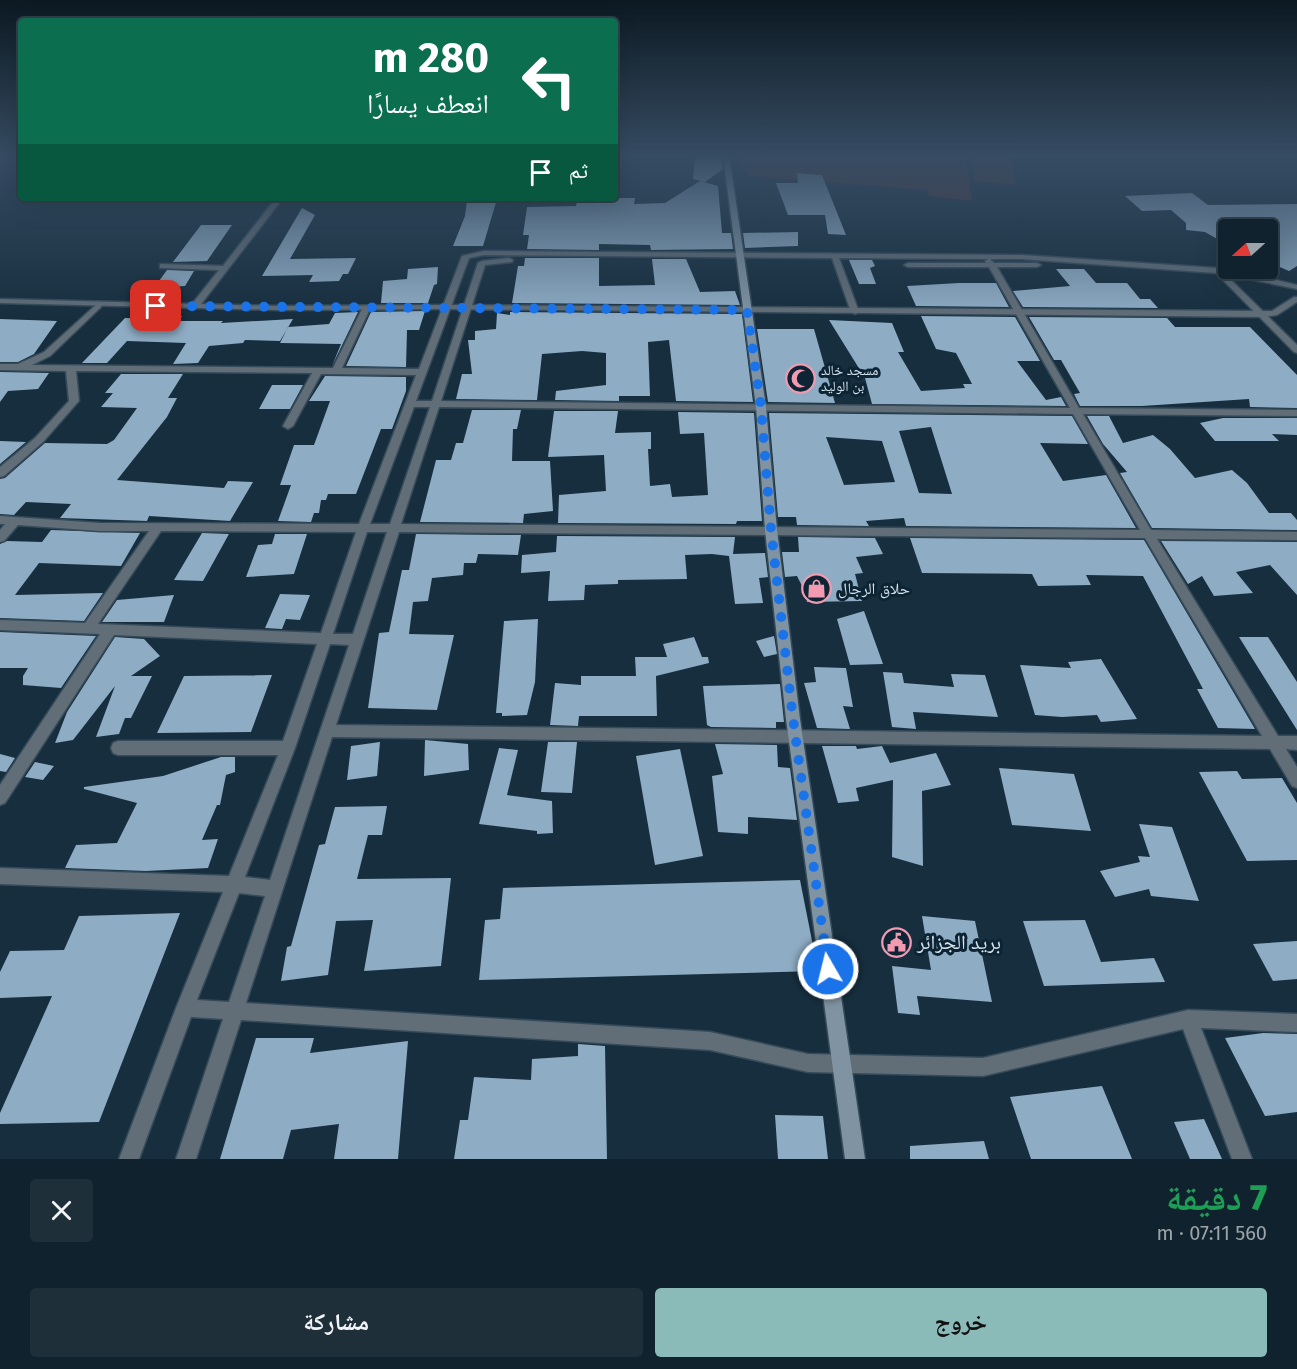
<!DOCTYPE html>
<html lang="ar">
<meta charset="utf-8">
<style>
body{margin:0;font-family:"Fira Sans","Noto Naskh Arabic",sans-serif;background:#1e2f3a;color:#f1f3f6;direction:rtl;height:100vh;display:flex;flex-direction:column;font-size:22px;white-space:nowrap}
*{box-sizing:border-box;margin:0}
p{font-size:20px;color:#9ca4aa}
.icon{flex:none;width:33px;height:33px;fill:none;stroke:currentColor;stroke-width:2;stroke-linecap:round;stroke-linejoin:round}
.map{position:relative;height:1159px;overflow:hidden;direction:ltr}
.side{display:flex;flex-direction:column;background:#10222e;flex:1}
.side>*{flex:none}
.top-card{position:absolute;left:18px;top:18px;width:600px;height:183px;border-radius:6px;box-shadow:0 6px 24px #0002,0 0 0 2px #303f4a;direction:rtl;background:#0b6e4f;color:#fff;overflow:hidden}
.needle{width:39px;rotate:249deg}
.tools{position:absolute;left:1218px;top:219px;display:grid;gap:12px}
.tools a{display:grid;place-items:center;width:60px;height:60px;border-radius:6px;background:#10222e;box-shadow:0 6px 24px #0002,0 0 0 2px #303f4a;font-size:30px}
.pin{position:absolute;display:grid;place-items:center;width:51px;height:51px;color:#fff;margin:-26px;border-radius:12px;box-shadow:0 3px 9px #0006}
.me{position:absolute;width:66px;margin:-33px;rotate:352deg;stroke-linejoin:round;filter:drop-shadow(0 0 4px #0008)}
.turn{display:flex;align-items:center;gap:21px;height:126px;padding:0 30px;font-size:27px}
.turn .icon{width:78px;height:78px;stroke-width:2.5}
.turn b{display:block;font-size:42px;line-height:51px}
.then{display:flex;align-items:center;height:57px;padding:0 30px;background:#0003;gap:12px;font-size:22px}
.round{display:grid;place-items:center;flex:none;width:63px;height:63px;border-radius:6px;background:#1e2f3a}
.summary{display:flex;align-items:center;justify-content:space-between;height:102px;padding:0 30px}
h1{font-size:36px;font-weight:800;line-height:45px;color:#1e9e55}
.action{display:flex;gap:12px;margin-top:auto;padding:12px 30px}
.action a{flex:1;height:69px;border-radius:6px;background:#8bbbb9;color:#111;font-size:24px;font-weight:800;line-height:69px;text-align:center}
.action a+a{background:#1e2f3a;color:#f1f3f6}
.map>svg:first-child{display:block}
</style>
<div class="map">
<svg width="1297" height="1159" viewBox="0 0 1297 1159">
<rect width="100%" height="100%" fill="#162e3e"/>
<path fill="#52323a" d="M741,155h224l7,46 -43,-5 -2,-6 -177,-14 -11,-13z
M972,155h39l5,30 -42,-4z"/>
<path fill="#8eacc4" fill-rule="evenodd" d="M695,155h20l6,3 2,11 -18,13 -12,-3z
M797,173l25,2 24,60 -18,-1 -3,-19h-37l-12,-32h22z
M700,181l18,5 4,47h9l2,16 -82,1 -1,-5 -51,-1v6l-72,-1 2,-14h-6l4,-28 49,-1 2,-8h57l-1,6 31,-1z
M1192,193l16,12 89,-1v62l-8,5 -21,-9v-32h-40v15l-23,-13 -19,-2v-7l-15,-13 -29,1 -17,-15z
M497,199l-14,47h-30l12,-30 2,-16z
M302,208l13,7 -25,44 66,-1 -8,16h-5l-4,7 -30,1 4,-7 -51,1z
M201,225h31l-25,36 -34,1z
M798,232v14l-53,2 -2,-15z
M525,258h74v28l56,-1 -3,-26h34l14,33 35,-1 5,14 -228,-2 6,-37h6z
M849,260h23l3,6 -5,2 6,16h-17z
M438,267l-1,17 -3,1 -6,18h-47l2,-22 24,-2 1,-10z
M1056,269h28l12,14h31l13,16h10l8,9 -135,-1 -10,-16 57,-5z
M167,270l27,1 -9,15 -31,2z
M959,283h37l13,24 -93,-1 -9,-20z
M425,311l-6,19h-12l-1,37 -60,-1 25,-54z
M358,312l-26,54 9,-22 -61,-1 8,-16 41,-3 6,-11z
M510,312l232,2 11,88 -77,-1 -7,-61 -21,2 2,54h-31v5l-64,-1 1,-9 50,-6v-32l-24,-2 -40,3 -5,46 -81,-1 6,-25h10l-4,-34h7v-9l21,-2 1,-16 13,2z
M160,316h22l-4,5h45l-2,2 72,-4 -13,22 -35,-1 -2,3 -34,3 -11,17 -25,1 13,-21 -59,-2 -20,22h-25l43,-45 32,1z
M921,316l94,1 25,44h-23l29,39 15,-3 5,9 -194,-2 -7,-26 -36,-58 63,3 12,29h-6l23,39 44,-3 -2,-4h9l-16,-31 -20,-4z
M1029,317l138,1 8,9h75l47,48v33l-47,-1 -1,-8 -107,7h-62l-6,-12 6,-1 -19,-33h-7z
M0,319l57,2 -23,33 -16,8h-18z
M757,329h57l21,74 -67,-1z
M0,372l49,1 -11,16 -30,2 -8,11z
M121,374h62l-15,24h9l-10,19 -50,63 107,8 4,-7 25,1 -23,39 -81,-5 -2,5 -87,-3 11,-14 -45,-2 -12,13 -14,-1v-35l5,-1 40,-35 62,1 7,-4 23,-32 -36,-1 12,-14h-8z
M325,376l81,1v14l-14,38h-11l-25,65h-28l-2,6h-5l-2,13h-5l-3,9 -33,-1 13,-36h-11l14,-40h20l16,-44h-21z
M272,385h31l-13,24h-31z
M472,410h49l-4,19h-4l-1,32h38l3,50 -29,3 -1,9 -103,-1 16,-62h15l5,-17h7z
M554,411h64l-3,22 36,-1v17h-3l2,37 20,-2 2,13 36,-2 -4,-62 -24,1 -2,-22 76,1 8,108h-25l-1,3 -178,-1 1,-28 47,-4 -2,-36 -56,2z
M769,413l303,3 16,28 -48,-1 23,38 43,-6 30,53 -230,-2 -2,-8 -38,3 3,5 -72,-1 -1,-8h-18zM931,427l21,67 -33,-1 -20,-62zM826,437l56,4 13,41 -51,3z
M1087,416h22l14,27 30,-8 17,14 25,29 37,-8 15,13 22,30h22l6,7v10l-145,-2 -32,-55 7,-1 -24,-28z
M1223,418h74v17l-25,-1 7,7h-64l-15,-18z
M0,441l26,1 -26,22z
M51,530l89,3 -19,33 -82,-3 -24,32 88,-2 -19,28 -84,-3v-74l7,-3 35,1z
M202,533l27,1 -26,47 -29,-1z
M275,534h32l-13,40 -48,3 12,-32 14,-1z
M416,534l105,1 -3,20 -40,-1 -2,9h-12l-1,12 -31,3 -4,23 -15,1 -4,32 45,1 -17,75 -69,-2 11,-75 10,-1 13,-62h7z
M557,536l178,1 -2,17 32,-1 3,24 -9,1 4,25 -28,1 -6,-48 -17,-2 -27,1 2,24 -69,1v4l-33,1 -1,15 -36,1 2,-30 -29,2 1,-18 34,-3z
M798,537l77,1 8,16 -27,3 7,16 -8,1 7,27 -55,1 -1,-8 -9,-18 -12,1 -3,-25h17z
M910,538l234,2 111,189 -37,-1 -21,-39h6l-60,-113 -57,-1 5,10 -53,1 -6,-12 -110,-1z
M1161,541l136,1v53l-27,-30 -34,7 17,21 -39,3 -12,-20 -14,8z
M280,594l30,1 -10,25 -14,-1 -4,10 -17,-1z
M174,595l-10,27h-62l15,-22z
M864,611l19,53 -33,1 -13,-46z
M538,619l-3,63 -8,33 -25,1v-3h-6l8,-92z
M0,632l96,4 -35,52 -38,-3v-9l5,-8h-28z
M774,636l3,18 -13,3 -8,-16z
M115,637l29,2 16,17 -29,20h21l-21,42h-6l-6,16 -23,3 19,-51 -42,54 -18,3 12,-31z
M694,637l8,20h6l1,6 -53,13 1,40h-78l-1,10 -28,-1 5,-42 26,2v-9h55l-1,-19h32l-4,-13z
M1239,637h29l29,45v48z
M1101,659l36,60 -36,3 -4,-7 -35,2 -27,-2 -15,-50 51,3 -3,-6z
M814,667l32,1 7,39 -10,-1 7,23 -33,-1 -13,-45 12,-1z
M883,672l19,1 2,10 50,4 -3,-13 34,1 13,42 -85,-5 3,17 -24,-2z
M272,675l-21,57 -94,1 27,-57z
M780,684l4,38h-8v6l-65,-1 -4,-2 -4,-39z
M425,740l43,4 1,26 -45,6z
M380,742l-3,34 -30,4 4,-34z
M548,742h29l-5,51 -31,-1z
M715,744l62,1 1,22 12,1 7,52 -49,-3v17l-30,-2 -6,-56 11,-2z
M822,746h34l1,3 25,-3 8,17 46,-10 15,32 -29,6 1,75 -31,-9 1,-77 -37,8 3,13 -21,2z
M499,748l19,2 -11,45 45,6 1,32 -16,1v-3l-58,-7z
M680,749l23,107 -48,9 -19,-109z
M0,754l15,4 -9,14 -6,-1z
M221,757h14v15l-9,3 -6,30h-3l-15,35 16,-1 -10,29 -62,3 -81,-3 11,-23 41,-2 20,-40 -53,-14v-2l79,-11z
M35,762l19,4 -11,14 -18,-3z
M999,768l75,6 17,57 -79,-6z
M1237,771l5,8 40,-1 15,25v57l-50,1 -48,-89z
M387,806l-5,29h-14l-11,44 94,-1 -10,88 -77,5 9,-51 -37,1 -8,54 -47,6 6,-34 4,-1 28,-101 6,-1 10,-37z
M1139,824l33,3 27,74 -48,-5 -2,-7 -34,8 -15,-26 40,-9 -2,-6 12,1z
M800,880l18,91 -339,9 6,-60 15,-1 3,-31z
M180,913l-81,209 -99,2v-11l52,-117 -52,2v-26l10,-21 54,-1 15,-34z
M922,916l53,5 17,81 -75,-6 3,19 -22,-2 -6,-47 39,4z
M1085,920l16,42 53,-4 11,24 -121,4 -21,-65z
M1297,941v38l-24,2 -20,-37z
M1263,1033l34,1v78l-32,4 -40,-78z
M256,1038h58l-4,15 98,-12 -10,118h-64l5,-35 -48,6 -8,29h-63z
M578,1044l27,2 2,113h-153l6,-39h8l6,-43 57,3 1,-21 46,-3z
M1102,1086l30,73h-101l-21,-62z
M775,1115l48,1 5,43h-50z
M1204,1119l18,40h-32l-16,-37z
M984,1141l5,18h-79v-13z"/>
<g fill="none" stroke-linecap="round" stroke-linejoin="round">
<defs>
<path id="minor" d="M276,198h7l-85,110h-6v-4l27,-34 -56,-2h-3v-4l63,2z
M484,251l537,4 196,13 17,2 63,15v4l-72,-15 72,71v8l-3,-1 -78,-79 -195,-14h-31l4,4h43l4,2 -4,2h-40l82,141 218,2v6l-214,-2 68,116 146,2v8l-140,-1 121,197h19v14l-11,-1 11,18v21l-5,-2 -22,-37 -938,-12 -86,266 464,29 98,22 175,4 205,-48 109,4v18l-96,-4 51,131h-20l-49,-130 -200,47 -175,-4 -98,-22 -469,-30 -45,139h-20l47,-140 -32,-2 -52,142h-20l57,-151 47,-116 -223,-8v-16l229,8 49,-121h-160l-5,-2 -2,-5 2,-5 5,-2h165l34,-97 -203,-9 -109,168 -5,2v-20l100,-151 -100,-4v-10l85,3 64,-92h-49l-82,-6 -14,16 -4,1v-12l5,-6h-5v-8l100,7 259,1 57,-149 -95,-1 -28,52 -5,3 -5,-3 29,-53 -236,-2 3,30 -2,2 -34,39 -39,34 -4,1v-10l35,-29 34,-37 -3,-30 -66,-1v-6h18l26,-12 54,-49 4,2 -1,2 -51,49 -18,9 301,3 29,-59 4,-2 4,2 -28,59 77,1 43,-113zM484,255l348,3 19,54 4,2 4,-2 -20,-54 149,1 -3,2 1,2h-78l-4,2 4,2h81l81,141 -629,-7 44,-136 27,-3 1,-2 -4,-2 -27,3 -4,2 -46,138h-16l53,-143zM414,407h16l-40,117h-20zM439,407l634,7 67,116 -739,-6zM161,531l195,1 -35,101 -223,-9zM367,532h20l-34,102h-20zM399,532l746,6 117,198 -926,-11zM330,644l19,1 -79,235 -25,-3 50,-129zM239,893l26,3 -36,106 -32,-2z"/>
<path id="tertiary" d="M1294,297h3v5l-20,13 -16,2 -815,-8 -167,1 -279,-7v-4l279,7 167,-1 815,6h11z"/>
<path id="secondary" d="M723,155h6l37,252 11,123 23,189 65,440h-20l-59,-440 -21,-189 -9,-123z"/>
</defs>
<use href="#minor" stroke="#354b5a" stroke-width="3"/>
<use href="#tertiary" stroke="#354b5a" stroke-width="3"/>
<use href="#secondary" stroke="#354b5a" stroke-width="3"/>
<use href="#minor" fill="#616d77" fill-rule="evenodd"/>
<use href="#tertiary" fill="#616d77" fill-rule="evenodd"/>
<use href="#secondary" fill="#7f93a2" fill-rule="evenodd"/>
</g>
<linearGradient id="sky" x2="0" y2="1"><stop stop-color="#0c1922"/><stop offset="0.49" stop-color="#364c63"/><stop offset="1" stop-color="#364c63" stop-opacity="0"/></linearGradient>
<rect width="1297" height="318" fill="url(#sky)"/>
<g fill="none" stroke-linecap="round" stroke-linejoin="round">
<path stroke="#1a73e8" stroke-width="10" stroke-dasharray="0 18" d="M156,306l591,4 14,97 10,123 22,189 35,250"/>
</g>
<defs>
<symbol id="mosque-ring" viewBox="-11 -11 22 22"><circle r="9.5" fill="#0c2434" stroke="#f19ab1" stroke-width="1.5"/><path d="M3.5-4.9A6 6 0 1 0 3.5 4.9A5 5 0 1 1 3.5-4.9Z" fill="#f19ab1"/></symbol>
<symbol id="shop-ring" viewBox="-11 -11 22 22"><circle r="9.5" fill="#0c2434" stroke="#f19ab1" stroke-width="1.5"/><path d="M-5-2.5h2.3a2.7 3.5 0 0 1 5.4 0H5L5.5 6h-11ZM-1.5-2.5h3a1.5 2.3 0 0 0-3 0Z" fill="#f19ab1"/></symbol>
<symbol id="civic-ring" viewBox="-11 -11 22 22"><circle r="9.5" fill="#0c2434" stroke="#f19ab1" stroke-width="1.5"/><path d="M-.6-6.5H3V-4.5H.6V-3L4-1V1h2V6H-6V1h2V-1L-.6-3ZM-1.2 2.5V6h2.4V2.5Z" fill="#f19ab1"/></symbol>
</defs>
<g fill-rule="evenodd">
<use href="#mosque-ring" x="784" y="362" width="33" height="33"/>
<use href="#shop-ring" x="800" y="572" width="33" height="33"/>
<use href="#civic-ring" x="880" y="926" width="33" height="33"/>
</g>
<g text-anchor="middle" stroke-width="6" stroke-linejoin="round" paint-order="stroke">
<g font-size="14" fill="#d5e3ee" stroke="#0c2434" text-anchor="start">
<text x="821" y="375">مسجد خالد<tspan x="821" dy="16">بن الوليد</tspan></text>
</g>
<g font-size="16" fill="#d5e3ee" stroke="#0c2434" text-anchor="start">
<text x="838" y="594">حلاق الرجال</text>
</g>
<g font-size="20" fill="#d5e3ee" stroke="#0c2434" text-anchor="start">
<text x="917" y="949">بريد الجزائر</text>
</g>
</g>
</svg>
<div class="tools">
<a><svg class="needle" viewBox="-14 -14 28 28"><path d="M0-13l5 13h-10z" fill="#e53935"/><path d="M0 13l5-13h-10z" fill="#9ca4aa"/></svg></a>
</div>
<div class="pin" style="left:156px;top:306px;background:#d93025"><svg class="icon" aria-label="arrive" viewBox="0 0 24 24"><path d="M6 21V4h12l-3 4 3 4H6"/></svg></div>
<svg class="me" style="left:828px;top:969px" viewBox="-20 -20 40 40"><circle r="17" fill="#1a73e8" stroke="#fff" stroke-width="3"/><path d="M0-11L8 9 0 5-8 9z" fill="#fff"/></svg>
<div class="top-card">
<div class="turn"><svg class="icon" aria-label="left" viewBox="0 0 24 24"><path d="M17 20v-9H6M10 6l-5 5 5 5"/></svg><div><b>280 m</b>انعطف يسارًا</div></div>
<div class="then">ثم<svg class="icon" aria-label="arrive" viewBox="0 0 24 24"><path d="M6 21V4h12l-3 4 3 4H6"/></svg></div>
</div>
</div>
<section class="side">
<div class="summary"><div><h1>7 دقيقة</h1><p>560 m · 07:11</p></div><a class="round"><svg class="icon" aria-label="close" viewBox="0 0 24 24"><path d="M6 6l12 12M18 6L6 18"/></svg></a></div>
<div class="action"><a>خروج</a><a>مشاركة</a></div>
</section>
